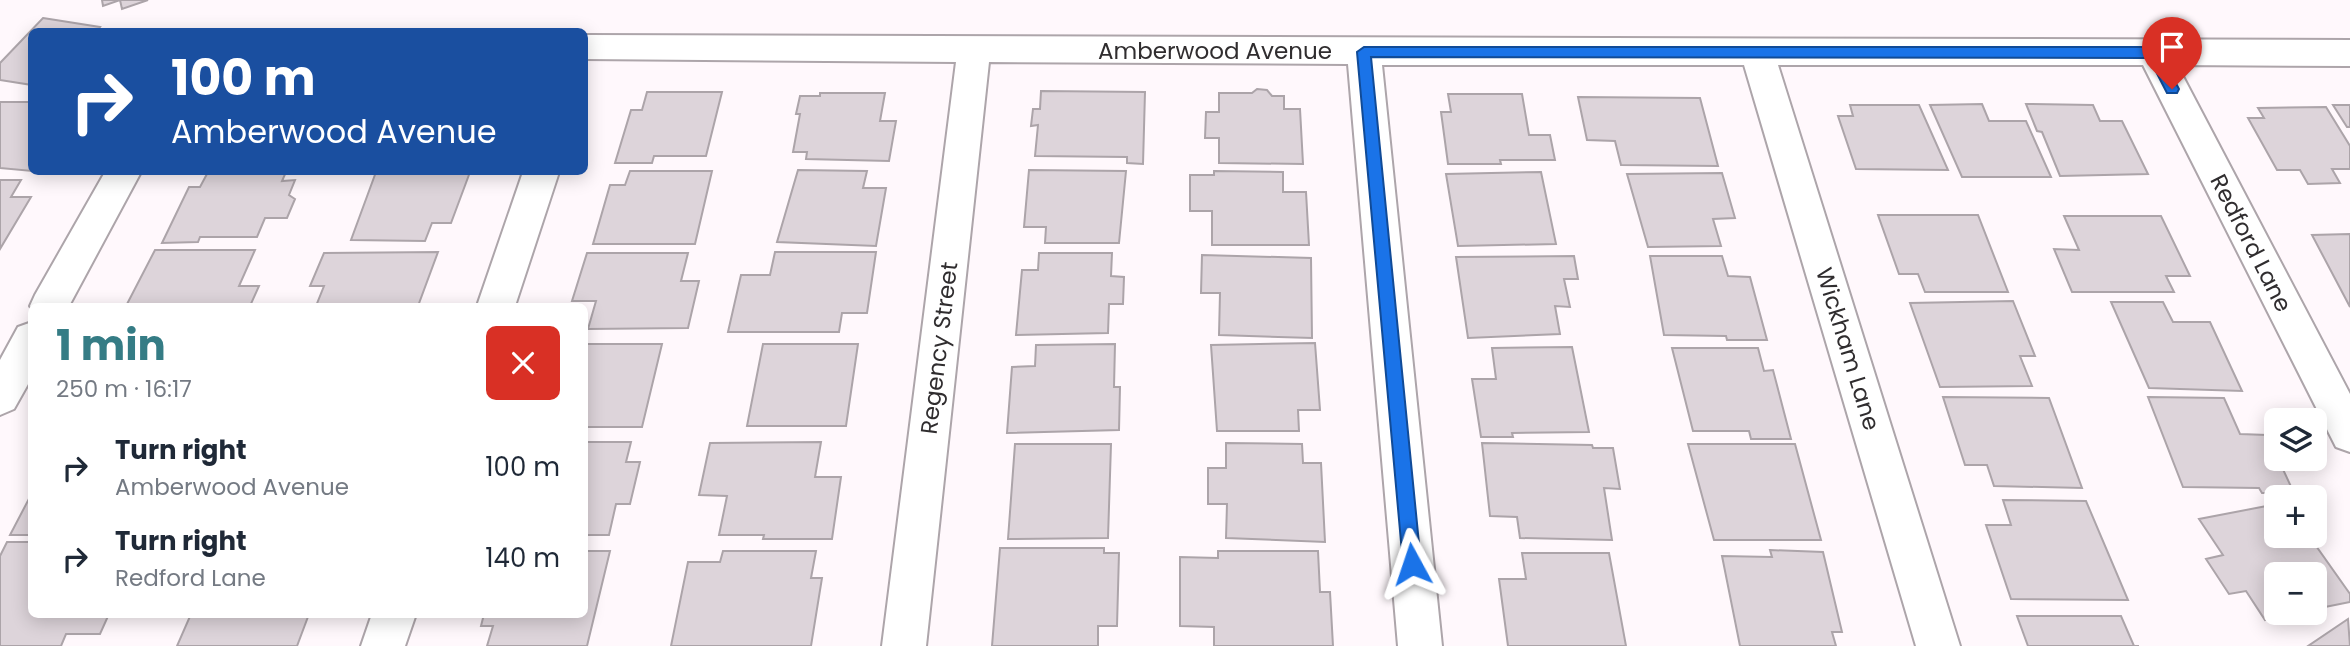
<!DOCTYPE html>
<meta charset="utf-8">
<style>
body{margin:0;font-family:Poppins,sans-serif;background:#f2f2f3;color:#1f2937;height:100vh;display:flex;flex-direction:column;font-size:26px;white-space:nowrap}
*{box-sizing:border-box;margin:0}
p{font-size:23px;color:#747a83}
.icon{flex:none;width:38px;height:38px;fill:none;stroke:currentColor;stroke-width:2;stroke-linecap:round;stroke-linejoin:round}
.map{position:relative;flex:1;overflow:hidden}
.side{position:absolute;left:28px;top:303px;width:560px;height:315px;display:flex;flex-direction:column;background:#fff;border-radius:10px;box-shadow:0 4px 18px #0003}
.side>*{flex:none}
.hud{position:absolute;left:28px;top:28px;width:560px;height:147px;border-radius:10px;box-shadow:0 4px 18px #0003;background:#1a4fa0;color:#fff;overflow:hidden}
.controls{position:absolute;left:2264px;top:408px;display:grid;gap:14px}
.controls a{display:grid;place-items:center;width:63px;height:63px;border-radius:10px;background:#fff;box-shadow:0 4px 18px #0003;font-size:35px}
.pin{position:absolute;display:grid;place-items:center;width:60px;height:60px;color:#fff;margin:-72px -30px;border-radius:50% 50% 50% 0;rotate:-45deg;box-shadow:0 0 7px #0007}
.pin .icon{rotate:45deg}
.me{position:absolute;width:77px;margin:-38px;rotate:355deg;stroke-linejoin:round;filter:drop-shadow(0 0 5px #0008)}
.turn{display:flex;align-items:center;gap:24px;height:147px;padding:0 28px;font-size:32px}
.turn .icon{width:91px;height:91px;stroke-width:2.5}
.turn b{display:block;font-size:49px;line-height:60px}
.round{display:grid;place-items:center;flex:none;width:74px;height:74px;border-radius:10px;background:#f2f2f3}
.head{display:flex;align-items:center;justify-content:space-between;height:119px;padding:0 28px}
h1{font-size:42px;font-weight:700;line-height:52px;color:#357c85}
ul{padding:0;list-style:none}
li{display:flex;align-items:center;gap:21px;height:91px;padding:0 28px}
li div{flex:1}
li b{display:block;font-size:26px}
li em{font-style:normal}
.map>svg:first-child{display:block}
</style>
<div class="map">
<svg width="2350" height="646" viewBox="0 0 2350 646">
<rect width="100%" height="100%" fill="#fff8fc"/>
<path fill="#ddd4da" stroke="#aca4a9" stroke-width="2" d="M102,0h46l-26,9 -2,-9 -17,6z
M43,18l57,9 -4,5h-64v53l-32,-5v-17z
M1257,89l10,1 5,6h12v13h16l3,55 -84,-1v-25h-14l1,-26h13v-19h33z
M1041,91l104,1 -2,72 -16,-1v-6l-92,-1 3,-31 -7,1 2,-17h7z
M647,92h75l-16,64h-52l-2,7h-37l16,-53h11z
M820,93h65l-5,28h16l-7,40 -83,-2 1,-7h-14l7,-38h-4l4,-18h20z
M1448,94h74l7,41h21l5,25h-55l1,4h-53l-7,-52h10z
M1578,97l122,1 18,68 -97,-1 -6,-24 -28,-1z
M0,102h32v69l-32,-3z
M1982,104l7,17h37l25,56h-89l-32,-72z
M2026,104l67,1 7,16h22l26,53 -88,2 -18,-44 -5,-1z
M1850,105h69l29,65 -92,-1 -18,-53h15z
M2333,105h17v22h-3z
M2326,107l24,39v23h-18l8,14 -32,1 -8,-14h-23l-29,-52h16l-6,-10z
M798,170l69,1 -4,17h23l-10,58 -99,-4z
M1029,170l97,1 -7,72h-74l1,-16h-22z
M630,171h82l-17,73h-102l17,-59h15z
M1214,171l69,1v20h23l3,53h-97v-34h-22v-36h24z
M208,172h78l-4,9 13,-1 -6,15 6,4 -8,19h-22l-8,19h-57l-2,5 -36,1 27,-56h11z
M376,172h94l-19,51h-19l-7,18 -74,-1z
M1541,172l15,72 -98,2 -12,-72z
M1722,173l13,45 -22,1 8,27 -73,1 -21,-73z
M0,180h21l-10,17h20l-31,52z
M1878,215h100l30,77h-83l-7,-18h-19z
M2064,216h97l29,60h-24l8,16h-102l-18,-43 25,1z
M2350,234v73l-38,-72z
M155,250h100l-16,36h20l-9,20h-124z
M438,252l-20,54h-102l8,-20h-14l14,-33z
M775,252h101l-9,61h-25l-3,19h-111l13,-57h29z
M587,253h101l-7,28h18l-11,47 -100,1 8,-28h-24z
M1039,253h73l-1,23 13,1 -1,27h-14l-1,29 -92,2 6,-65h16z
M1202,255l109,3 1,80 -93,-3 1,-42h-19z
M1574,256l4,23h-14l6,28 -15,-1 5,28 -92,4 -12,-81z
M1650,256h72l6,20 22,1 17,63h-40l-1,-4 -62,-1z
M2013,301l22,55h-15l12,30 -92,1 -30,-84z
M2111,302h52l10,20h37l32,69 -93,-3z
M1315,343l5,67h-22l1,21h-82l-6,-86z
M584,344h78l-20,83h-58z
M763,344h95l-12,82h-99z
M1115,344l-1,43h6l-1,43 -112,3 5,-66 23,-1 1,-21z
M1572,347l17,85 -77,1 1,4h-32l-9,-58h24l-4,-31z
M1672,348h86l6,23 9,-1 18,69h-40l-2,-8h-56z
M1943,397l106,1 33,90 -88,-2 -7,-21h-22z
M2148,397l76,1 16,36 27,1 27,58h-32l-3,-5 -76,-1z
M584,442h47l-5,20h14l-10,42h-14l-7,31h-25z
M821,442l-6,35h26l-9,62h-69l1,-4h-45l8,-39 -28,-1 11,-52z
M1226,443l76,1 1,19h18l4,79 -99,-4 1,-34h-19v-36h18z
M1482,443l110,2 1,3h20l7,41 -16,-1 8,52 -92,-2 -3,-21 -27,-1z
M1015,444h96l-3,94 -100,1z
M1688,444h107l26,96h-107z
M32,493v42h-22z
M2003,500l83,1 42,99 -117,-1 -25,-74h25z
M2277,504v32h32l41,58v8l-35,7v-35h-38v38h23l-35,8 -19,-29 -17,3 -23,-35 17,-4 -24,-36z
M7,542h25v72h77l-9,20h-34l-5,12h-61v-90z
M1000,548h104v5h15l-2,73h-19v20h-106z
M1770,550l53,2 19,80h-10l4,14h-96l-18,-90 50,1z
M584,551h26l-23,95h-100l6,-20h-12l3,-12h100z
M723,551h93l-5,27h11l-11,68h-140l17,-84h32z
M1218,551h100l2,41h10l3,54h-119v-19l-34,-1v-69l38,1z
M1522,553h87l17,93h-118l-9,-67h27z
M191,614h118l-12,32h-120z
M2017,616h104l13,30h5h-111z
M2348,619l2,27h-42z"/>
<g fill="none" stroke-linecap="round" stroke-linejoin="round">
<defs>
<path id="minor" d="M584,35l1766,5v26l-173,-1 173,329v58l-14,-5 -193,-382h-365l182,581h-44l-172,-581h-362l60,581h-44l-50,-582 -359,-2 -63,584h-44l74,-584 -372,-3z
M105,172h36l-72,134h-37v3l-2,-3 5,-11z
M523,172h36l-44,134h-38z
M32,322v55l-18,32 -14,6v-55l18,-33z
M372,614h44l-11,32h-44z"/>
</defs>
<use href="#minor" stroke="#ada5aa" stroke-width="4"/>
<use href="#minor" fill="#fff" fill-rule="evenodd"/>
</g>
<path fill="#1a73e8" stroke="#114b97" stroke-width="2" d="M1364,47h789l5,2 21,40 -2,4h-10l-18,-35 -778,-1 50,507 -3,5 -6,3 -6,-3 -3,-5 -46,-512z"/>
<g text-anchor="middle" stroke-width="6" stroke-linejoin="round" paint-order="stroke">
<g font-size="23" fill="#302d2f" stroke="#fff">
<text x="1215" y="59">Amberwood Avenue</text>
<text transform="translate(2251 243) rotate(63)" y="8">Redford Lane</text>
<text transform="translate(939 348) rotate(-83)" y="8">Regency Street</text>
<text transform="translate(1848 349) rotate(73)" y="8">Wickham Lane</text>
</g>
</g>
</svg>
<div class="controls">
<a><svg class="icon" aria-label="layers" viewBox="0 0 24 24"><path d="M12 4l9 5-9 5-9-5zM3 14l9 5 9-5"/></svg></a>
<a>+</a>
<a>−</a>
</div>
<div class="pin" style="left:2172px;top:89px;background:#d93025"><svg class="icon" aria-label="arrive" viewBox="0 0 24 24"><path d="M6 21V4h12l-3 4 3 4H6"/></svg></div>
<svg class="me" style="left:1412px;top:564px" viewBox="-20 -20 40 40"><path d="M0-17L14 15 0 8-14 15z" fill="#1a73e8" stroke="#fff" stroke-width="4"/></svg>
<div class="hud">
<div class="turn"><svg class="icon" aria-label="right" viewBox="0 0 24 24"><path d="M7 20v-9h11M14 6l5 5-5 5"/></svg><div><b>100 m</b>Amberwood Avenue</div></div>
</div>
<section class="side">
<div class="head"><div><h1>1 min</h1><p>250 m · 16:17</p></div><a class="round" style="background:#d93025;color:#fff"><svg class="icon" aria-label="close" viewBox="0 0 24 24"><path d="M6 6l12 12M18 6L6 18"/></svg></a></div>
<ul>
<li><svg class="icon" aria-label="right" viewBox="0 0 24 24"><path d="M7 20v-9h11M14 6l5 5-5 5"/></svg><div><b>Turn right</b><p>Amberwood Avenue</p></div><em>100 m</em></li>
<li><svg class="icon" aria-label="right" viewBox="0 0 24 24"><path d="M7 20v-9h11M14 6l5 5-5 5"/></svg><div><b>Turn right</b><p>Redford Lane</p></div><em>140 m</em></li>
</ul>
</section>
</div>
